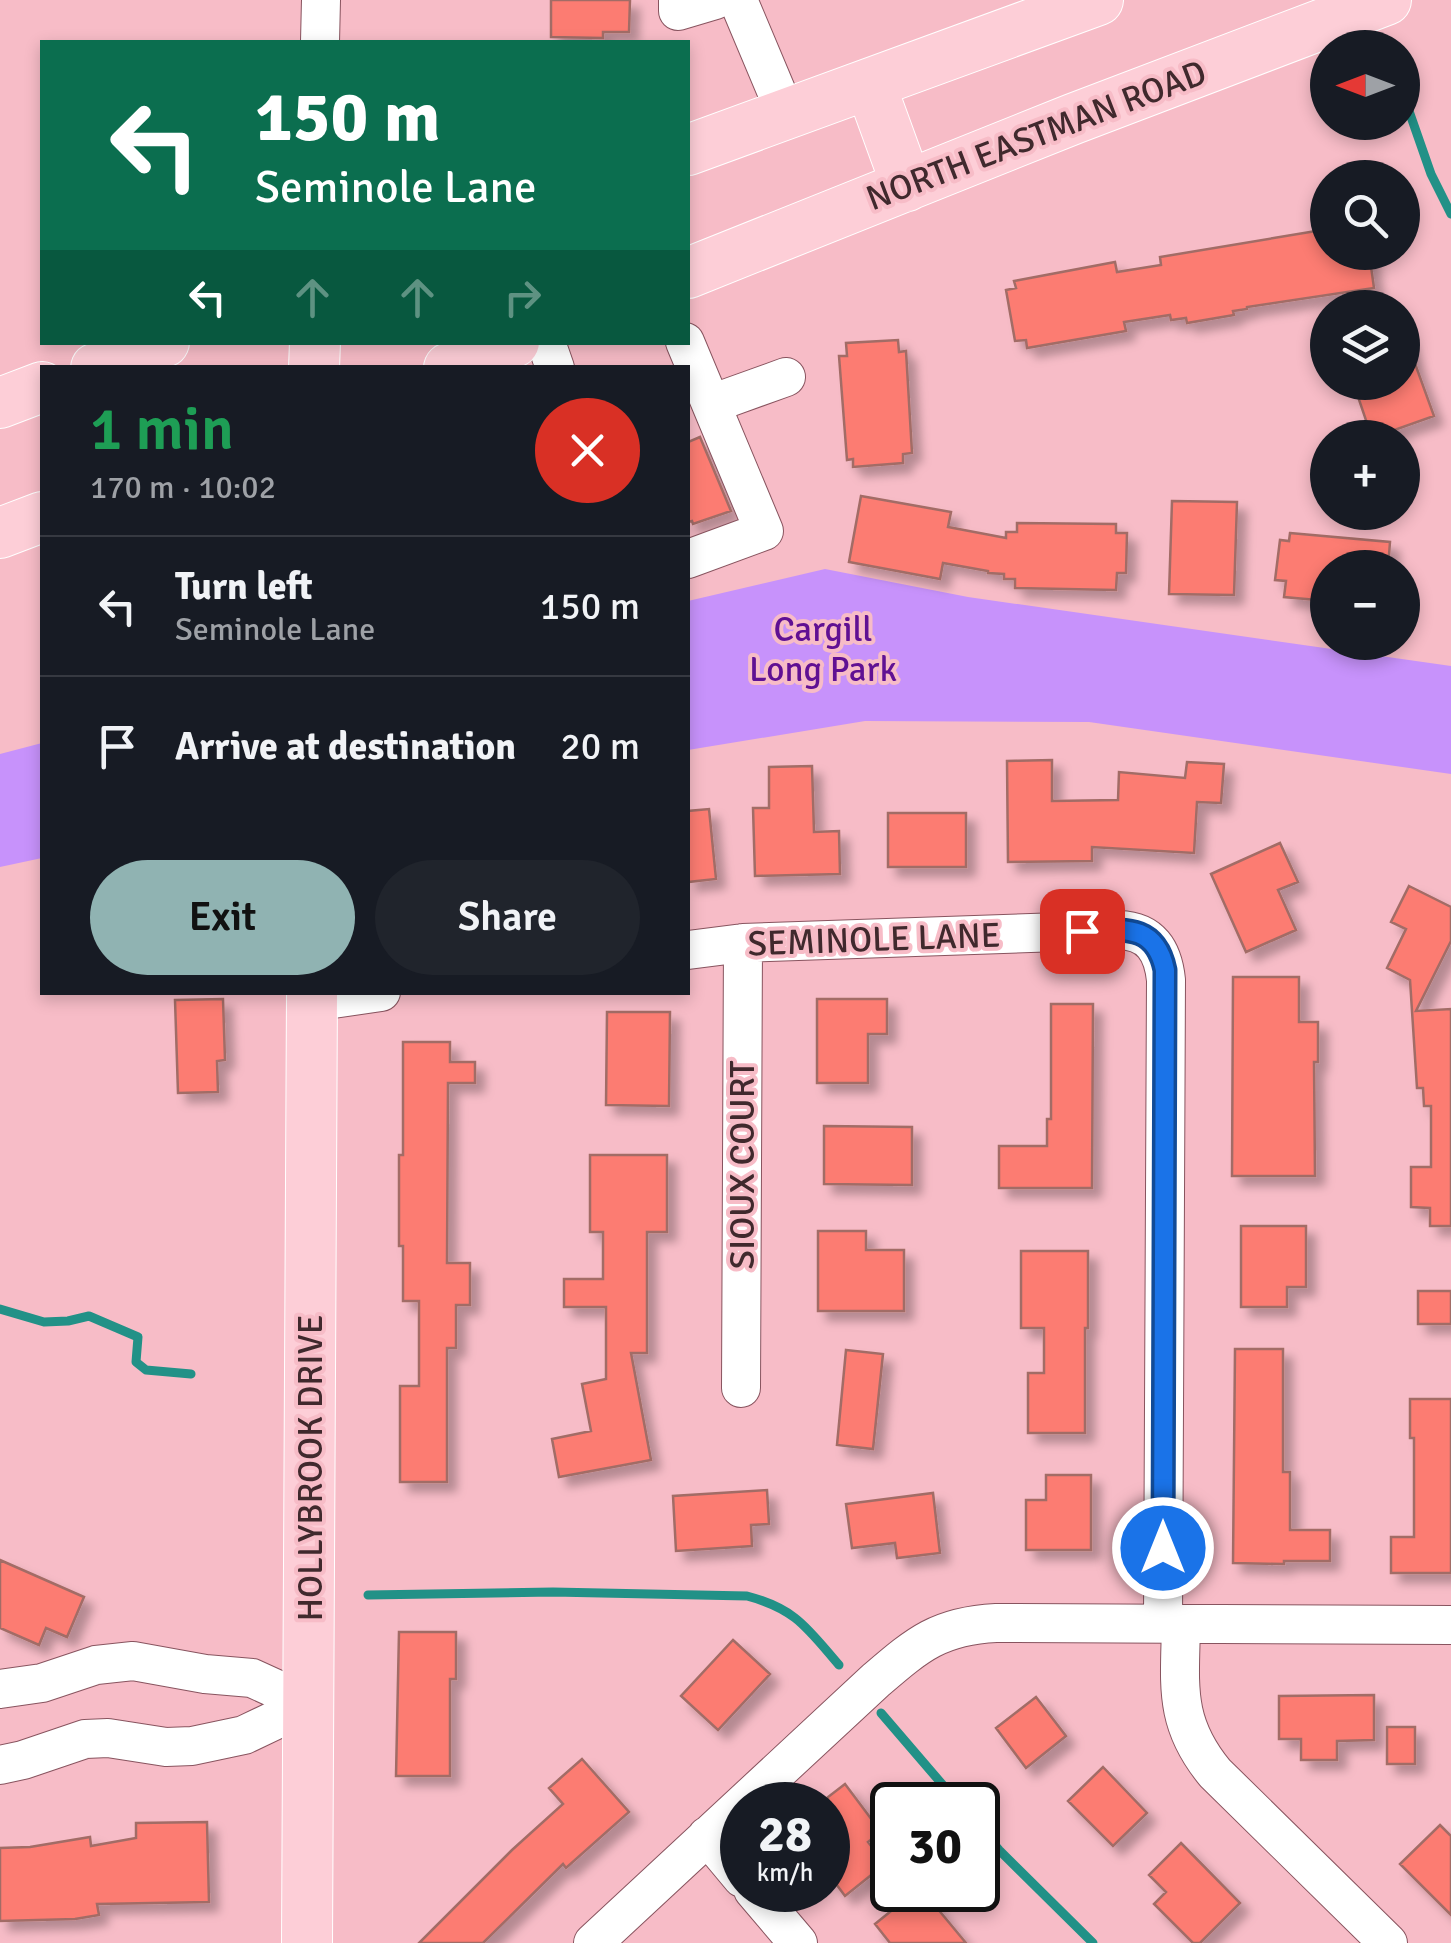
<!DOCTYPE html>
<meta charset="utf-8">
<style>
body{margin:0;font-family:Signika,sans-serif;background:#20242c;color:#f1f3f6;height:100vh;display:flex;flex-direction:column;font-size:38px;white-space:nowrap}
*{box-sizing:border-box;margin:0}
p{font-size:32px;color:#9ea1a6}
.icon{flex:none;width:55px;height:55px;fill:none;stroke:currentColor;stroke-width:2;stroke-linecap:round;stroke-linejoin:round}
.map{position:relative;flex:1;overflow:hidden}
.panel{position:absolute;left:40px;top:365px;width:650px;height:630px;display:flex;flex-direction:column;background:#171b24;border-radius:0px;box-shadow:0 5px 15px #0003}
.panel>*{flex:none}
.top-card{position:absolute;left:40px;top:40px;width:650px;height:305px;border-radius:0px;box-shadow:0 5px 15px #0003;background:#0b6e4f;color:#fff;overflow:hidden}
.needle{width:65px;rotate:270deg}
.buttons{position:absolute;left:1310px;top:30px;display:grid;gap:20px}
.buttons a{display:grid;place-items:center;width:110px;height:110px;border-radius:50%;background:#171b24;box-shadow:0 5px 15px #0003;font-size:50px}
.speed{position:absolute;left:720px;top:1782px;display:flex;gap:20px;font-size:50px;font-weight:700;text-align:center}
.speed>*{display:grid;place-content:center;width:130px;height:130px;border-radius:50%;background:#171b24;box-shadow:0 5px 15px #0003;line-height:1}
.speed small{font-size:25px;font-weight:400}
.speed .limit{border:5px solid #111;border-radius:15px;background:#fff;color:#111}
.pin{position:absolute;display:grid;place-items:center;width:85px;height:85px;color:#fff;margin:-42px;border-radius:20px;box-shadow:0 5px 15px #0006}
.me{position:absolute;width:110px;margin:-55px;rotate:0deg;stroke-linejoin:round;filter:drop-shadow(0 0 8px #0008)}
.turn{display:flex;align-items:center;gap:35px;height:210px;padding:0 50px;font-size:45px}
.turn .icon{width:130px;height:130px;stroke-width:2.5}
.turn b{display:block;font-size:70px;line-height:85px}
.lanes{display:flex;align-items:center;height:95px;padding:0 50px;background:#0003;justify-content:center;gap:50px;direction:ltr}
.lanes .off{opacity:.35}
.round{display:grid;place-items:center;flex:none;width:105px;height:105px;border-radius:52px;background:#20242c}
.summary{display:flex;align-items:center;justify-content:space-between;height:170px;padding:0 50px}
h1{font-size:60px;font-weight:600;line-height:75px;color:#1e9e55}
.cta{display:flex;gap:20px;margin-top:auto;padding:20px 50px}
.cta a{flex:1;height:115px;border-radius:60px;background:#90b3b2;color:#111;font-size:40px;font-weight:600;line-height:115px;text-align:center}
.cta a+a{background:#20242c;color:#f1f3f6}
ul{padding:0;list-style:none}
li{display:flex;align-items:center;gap:30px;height:140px;padding:0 50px;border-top:2px solid #363941}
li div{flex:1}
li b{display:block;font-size:38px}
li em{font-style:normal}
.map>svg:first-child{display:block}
</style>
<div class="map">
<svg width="1451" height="1943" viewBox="0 0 1451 1943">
<defs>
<filter id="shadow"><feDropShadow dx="9" dy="9" stdDeviation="5" flood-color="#0004"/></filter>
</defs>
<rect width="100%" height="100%" fill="#f7bcc7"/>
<path fill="#c792fb" d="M825,569l143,28 483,69v108l-362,-52 -224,-1 -177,29v-149z
M42,743v115l-42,9v-113z"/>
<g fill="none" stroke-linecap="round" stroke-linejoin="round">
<path stroke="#229187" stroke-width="9" d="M1409,111l22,63 20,40
M0,1309l44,13 24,-1 21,-5 49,21 -2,25 10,8 45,4
M368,1595l185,-3 194,4c49,13 60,32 92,69
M881,1713l79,92
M978,1825l21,25 94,93"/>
</g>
<path fill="#fc7b72" stroke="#a26c66" stroke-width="2.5" filter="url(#shadow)" d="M551,0h79l-1,32h-26v6l-52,-1z
M1328,229v23h41l5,36 -127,19v2l-14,2 1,4 -47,8 -1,-5 -15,2 -1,-5 -46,7 2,9 -99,17 -1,-8 -11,1 -9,-51 10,-2 -2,-7 101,-19 2,10 44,-7 -1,-8z
M1402,336h3l29,80 -62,22 -19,-56h49z
M898,340l1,12 7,-1 6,102 -9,1v9l-50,4v-8l-6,1 -8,-104h8l-1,-13z
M700,437l31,74 -38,13 -1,-3 -4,1v-80z
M861,496l90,16 -3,15 58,11v-6h11v-9l99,1v9h11l-1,40h-9l-1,17 -101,-2v-9h-11v-5l-16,-1v-2l-45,-8 -3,16 -91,-17z
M1172,501l65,1 -3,93 -65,-1z
M1290,533l100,9 -2,26h-60v33l-44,-4 2,-16 -11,-1 5,-40 9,1z
M1052,760v41l66,-1 1,-28 66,6 2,-16 37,2 -3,39 -24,-1 -3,51 -102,-6v14l-84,1 -1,-101z
M812,766l2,66 25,-1 1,43 -85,2 -2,-68h16v-41z
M709,809l7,70 -28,3v-71z
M888,813h78v54h-78z
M1280,843l18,39 -20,8 18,40 -50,22 -35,-78z
M1409,886l42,21v34l-35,70 35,-2v217h-21v-18l-19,-1v-40h20v-61h-7l-1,-18h-6l-7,-108 -23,-12 19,-39 -15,-7z
M1233,977h66v45h19v40h-4l1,114h-83z
M223,999l2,61 -8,1 1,31 -40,1 -3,-93z
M817,999h70v35h-19v49h-51z
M1051,1004h42l-1,184h-93v-42h48v-27h4z
M607,1012h63l-1,94 -63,-1z
M403,1042h47v20h25v21h-27l-1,180h23v42h-14v43h-9v134h-47v-96h19v-85h-16v-55h-4v-91h4z
M824,1126l88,1v58l-88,-1z
M590,1155h77v77h-20v121h-16l20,107 -92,17 -7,-38 39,-8 -9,-47 24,-5v-72h-42v-28h39v-47h-13z
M1241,1226h65v61h-19v20h-46z
M818,1231h48v19h38v61h-86z
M1021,1251h67v77h-3v105h-57v-60h16v-45h-23z
M1418,1291h33v33h-33z
M1235,1349h48v123h7v58h40v31h-46v3l-51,-1z
M846,1350l37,4 -10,95 -36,-4z
M1410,1399h41v174h-60v-36h23v-99h-4z
M1046,1475h45v75h-65v-50h20z
M767,1490l2,34 -18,1 1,21 -76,5 -3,-55z
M933,1493l7,60 -43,5 -2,-15 -43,5 -6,-44z
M0,1560l84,37 -17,40 -21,-9 -7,17 -39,-17z
M399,1632h57v47h-6v97h-54z
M733,1640l37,34 -52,56 -37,-34z
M1374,1695v45l-37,1v19h-36v-21h-22v-43z
M1036,1697l30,39 -40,32 -30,-40z
M1387,1727h28v37h-28z
M582,1759l47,53 -63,56 -3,-4 -80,79h-64l93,-93 51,-46 -14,-16z
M1103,1767l44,46 -34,33 -45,-45z
M845,1784l36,48 -13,10 17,22 -40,32 -17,-23v-76z
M207,1822l2,80 -112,2 2,11 -24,4 -75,2v-73l30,-1 60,-10 1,9 45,-8v-15z
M1440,1825l11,11v79l-51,-51z
M1181,1843l59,60 -40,40h-7l-39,-39 12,-12 -17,-17z
M917,1890h5l44,53h-76l-15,-19z"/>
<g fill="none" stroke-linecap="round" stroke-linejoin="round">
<defs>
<path id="minor" d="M678,0v11l37,-11
M738,0l48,114
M320,42l1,-42
M546,342l9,26
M685,342l79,189 -76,28
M711,404l75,-27
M688,950l55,-7 376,-13c32,1 44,21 47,50l-3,643
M312,1002l69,-10
M741,1388l2,-445
M1181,1624c-1,61 -8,98 34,149l173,170
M0,1689l42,-6 54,-18 37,-4 72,13 47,4 57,26 -65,31 -52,11 -26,1 -58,-9 -23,1 -62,21 -23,5
M707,1836l35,42
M753,1890l45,53
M593,1943l282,-262c42,-36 63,-55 121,-58l455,2"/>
<path id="major" d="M870,84l37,102
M688,150l410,-150
M688,273l385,-154 313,-119
M96,368l68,-26
M314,368l1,-26
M449,368l65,-26
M0,403l42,-16
M0,533l42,-16
M307,1943l5,-951"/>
</defs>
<use href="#minor" stroke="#88545f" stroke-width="40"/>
<use href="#major" stroke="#fff" stroke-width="52"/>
<use href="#minor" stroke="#fff" stroke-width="38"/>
<use href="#major" stroke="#fdced7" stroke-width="50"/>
</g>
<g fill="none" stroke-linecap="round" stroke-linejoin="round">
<defs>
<path id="route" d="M1082,931c39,-1 73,-9 83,39l-2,578"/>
</defs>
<use href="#route" stroke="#114b97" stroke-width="25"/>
<use href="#route" stroke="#1a73e8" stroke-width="18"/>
</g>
<g text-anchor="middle" stroke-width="8" stroke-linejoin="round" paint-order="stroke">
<g font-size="35" fill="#40292d" stroke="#f7bcc7">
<text transform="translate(1036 135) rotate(-21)" y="12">NORTH EASTMAN ROAD</text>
<text transform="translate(874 939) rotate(-2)" y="12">SEMINOLE LANE</text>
<text transform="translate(742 1165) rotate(-90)" y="12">SIOUX COURT</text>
<text transform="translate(310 1468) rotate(-90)" y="12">HOLLYBROOK DRIVE</text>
</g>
<g font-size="35" fill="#601093" stroke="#f7bcc7">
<text x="823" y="641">Cargill<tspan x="823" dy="40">Long Park</tspan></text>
</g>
</g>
</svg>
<div class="buttons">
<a><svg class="needle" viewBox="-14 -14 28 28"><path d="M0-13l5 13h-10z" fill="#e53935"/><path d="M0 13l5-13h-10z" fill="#9ea1a6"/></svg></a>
<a><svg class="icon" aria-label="search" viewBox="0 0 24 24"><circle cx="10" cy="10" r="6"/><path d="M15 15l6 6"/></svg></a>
<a><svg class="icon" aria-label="layers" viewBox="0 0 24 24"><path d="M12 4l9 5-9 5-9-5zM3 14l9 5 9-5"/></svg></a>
<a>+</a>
<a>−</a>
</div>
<div class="speed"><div>28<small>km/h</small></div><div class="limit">30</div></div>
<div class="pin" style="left:1082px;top:931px;background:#d93025"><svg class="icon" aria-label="arrive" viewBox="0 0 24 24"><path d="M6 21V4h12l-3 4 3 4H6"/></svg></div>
<svg class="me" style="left:1163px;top:1548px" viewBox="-20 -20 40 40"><circle r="17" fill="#1a73e8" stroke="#fff" stroke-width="3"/><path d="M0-11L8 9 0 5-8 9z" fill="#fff"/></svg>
<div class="top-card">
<div class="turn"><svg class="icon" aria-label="left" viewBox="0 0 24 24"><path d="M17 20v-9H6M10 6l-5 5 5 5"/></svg><div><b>150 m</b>Seminole Lane</div></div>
<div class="lanes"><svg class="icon" aria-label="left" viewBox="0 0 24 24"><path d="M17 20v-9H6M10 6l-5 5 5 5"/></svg><svg class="icon off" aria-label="ahead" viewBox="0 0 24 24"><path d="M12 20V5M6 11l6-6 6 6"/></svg><svg class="icon off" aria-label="ahead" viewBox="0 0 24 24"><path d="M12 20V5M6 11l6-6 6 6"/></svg><svg class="icon off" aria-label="right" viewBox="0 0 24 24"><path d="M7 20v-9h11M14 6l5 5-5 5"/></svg></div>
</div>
<section class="panel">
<div class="summary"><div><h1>1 min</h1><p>170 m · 10:02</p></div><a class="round" style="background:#d93025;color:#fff"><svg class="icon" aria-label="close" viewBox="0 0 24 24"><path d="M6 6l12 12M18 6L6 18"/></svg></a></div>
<ul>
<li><svg class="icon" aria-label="left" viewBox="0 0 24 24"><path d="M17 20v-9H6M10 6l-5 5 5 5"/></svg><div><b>Turn left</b><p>Seminole Lane</p></div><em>150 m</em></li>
<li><svg class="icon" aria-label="arrive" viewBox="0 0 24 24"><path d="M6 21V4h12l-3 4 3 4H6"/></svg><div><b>Arrive at destination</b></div><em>20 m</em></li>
</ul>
<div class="cta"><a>Exit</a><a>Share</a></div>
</section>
</div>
